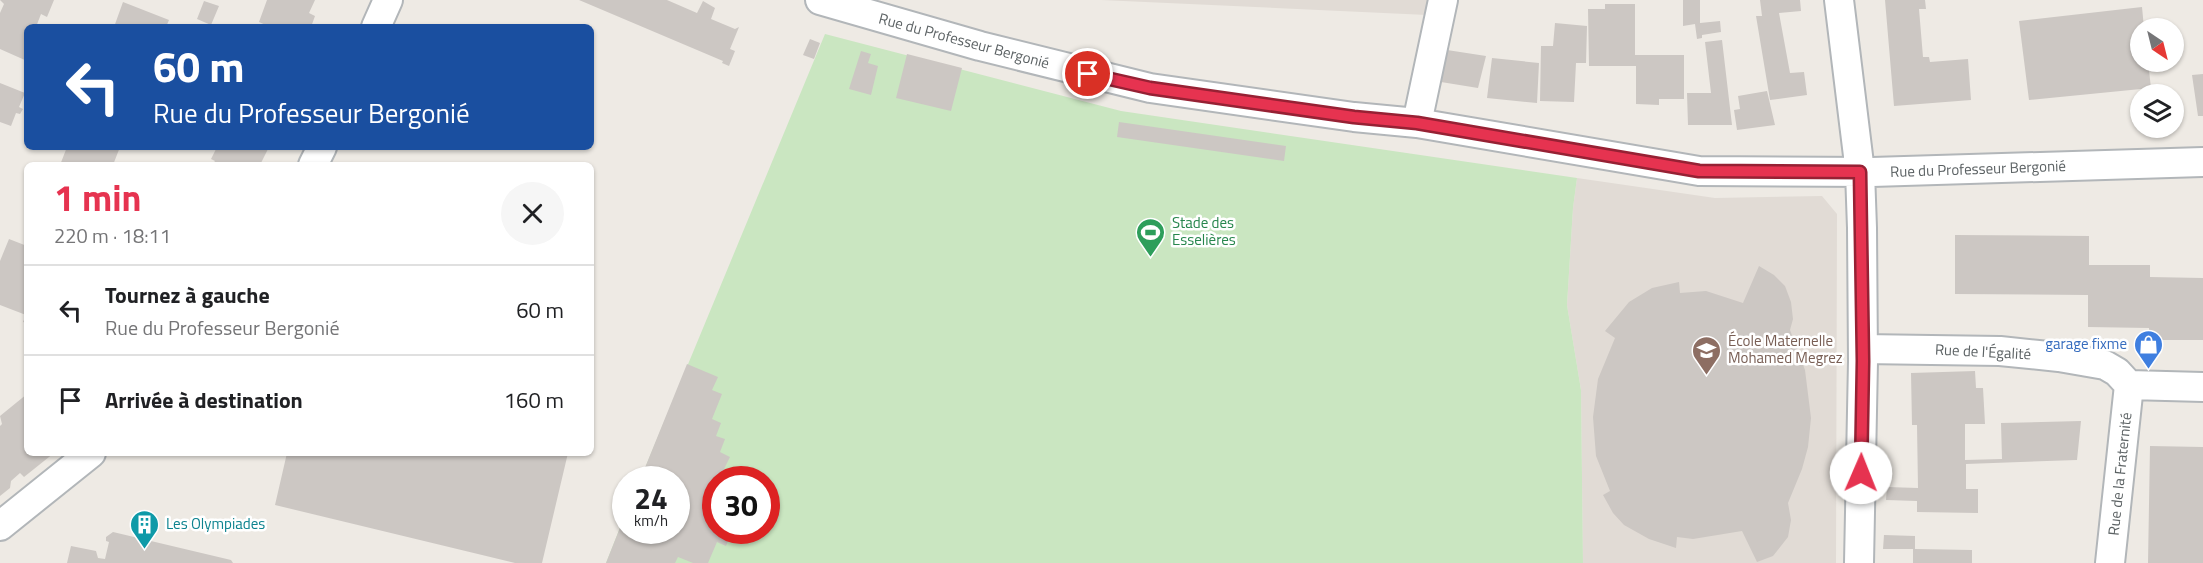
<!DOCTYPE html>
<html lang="fr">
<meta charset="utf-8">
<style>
body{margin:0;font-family:"Titillium Web",sans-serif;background:#f6f6f6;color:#202124;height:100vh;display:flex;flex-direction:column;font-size:22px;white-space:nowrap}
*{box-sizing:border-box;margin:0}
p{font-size:20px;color:#757577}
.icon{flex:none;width:33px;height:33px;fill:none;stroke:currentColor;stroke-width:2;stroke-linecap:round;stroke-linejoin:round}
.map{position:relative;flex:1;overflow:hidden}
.panel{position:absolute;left:24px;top:162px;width:570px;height:294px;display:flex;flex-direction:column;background:#fff;border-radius:9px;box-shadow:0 2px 4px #0004}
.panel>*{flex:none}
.guide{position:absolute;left:24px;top:24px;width:570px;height:126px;border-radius:9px;box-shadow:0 2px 4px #0004;background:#1a4fa0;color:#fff;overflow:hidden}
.needle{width:39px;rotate:145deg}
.tools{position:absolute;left:2130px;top:18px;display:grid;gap:12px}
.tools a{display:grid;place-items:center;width:54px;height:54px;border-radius:50%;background:#fff;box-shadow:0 2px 4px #0004;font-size:30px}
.speed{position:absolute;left:612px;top:466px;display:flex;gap:12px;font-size:30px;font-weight:700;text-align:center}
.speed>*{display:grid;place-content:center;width:78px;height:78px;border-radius:50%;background:#fff;box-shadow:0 2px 4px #0004;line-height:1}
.speed small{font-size:15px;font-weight:400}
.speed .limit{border:9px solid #d22;background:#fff;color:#111}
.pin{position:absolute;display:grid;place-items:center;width:51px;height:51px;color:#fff;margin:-26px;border:3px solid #fff;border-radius:50%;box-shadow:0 2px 6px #0007}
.me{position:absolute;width:66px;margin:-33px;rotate:1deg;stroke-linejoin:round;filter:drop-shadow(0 0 4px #0008)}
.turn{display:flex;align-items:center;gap:21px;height:126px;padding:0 30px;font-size:27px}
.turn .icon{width:78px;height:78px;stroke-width:2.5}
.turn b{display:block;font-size:42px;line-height:51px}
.round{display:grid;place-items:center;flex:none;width:63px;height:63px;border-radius:32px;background:#f6f6f6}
.head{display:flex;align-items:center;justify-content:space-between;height:102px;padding:0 30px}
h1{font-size:36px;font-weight:700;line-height:45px;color:#e63350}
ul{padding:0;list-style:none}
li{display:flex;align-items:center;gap:18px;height:90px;padding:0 30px;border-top:2px solid #e0e0e0}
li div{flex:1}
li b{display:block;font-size:22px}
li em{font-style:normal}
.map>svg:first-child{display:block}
</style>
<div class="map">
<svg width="2203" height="563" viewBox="0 0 2203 563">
<rect width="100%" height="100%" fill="#eeeae4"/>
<path fill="#e1dbd5" d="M1101,0h329l-3,15z
M1577,178l138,20 107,-2 15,18 -1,349h-253l-2,-173 -14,-85 6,-97z"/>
<path fill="#cae6c1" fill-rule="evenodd" d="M825,34l296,77 456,67 -4,30 -6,97 14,85 2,173h-977l19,-48 1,16h50v-51h-36zM716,480h50v51h-50z"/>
<path fill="#ccc7c3" d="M0,0h54l-7,17 -6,-3 -5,13h-9v34l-27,-12v-36l4,-9z
M267,0h48l-6,13 6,3 -4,11h-41l-11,-5z
M579,0h88l30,13 6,-12 12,7 -4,11 24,10 4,-2 -9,22 5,2 -6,15 -7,-3 1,-2z
M1683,0h17v23l20,-2 1,11 -19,3v3l-5,1 -2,-15 -12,2z
M1760,0h40l1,11 -22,2 11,60 14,-1 3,23 -37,5 -14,-84h6z
M1885,0h40l1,9h-7l4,48h6l1,5 38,-3 3,41 -77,6z
M204,1l15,5 -8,19 -14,-6z
M123,2l46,18 -3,7h-52z
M1605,4h30v51h49v44h-25v6l-23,-1v-38h-47l-1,-57h17z
M2142,7l2,21h-4v34h8l3,26 -122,12 -10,-79z
M1555,23l32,3 -1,37h-10l-2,39 -34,-1 1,-55h12z
M810,39l10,4 -6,16 -11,-4z
M1722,40l10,85h-44l-1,-32h24l-6,-51z
M1447,50l39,6 -8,32 -37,-6z
M861,51l10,3 -3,9 10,3 -7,29 -22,-6z
M907,54l55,14 -11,43 -55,-13z
M1492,58l47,5 -2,40 -50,-5z
M2203,74v42h-5l-6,-41z
M0,83l25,10 -6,14 4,2 -3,5 -4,-1 -5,13 -11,-4z
M1767,91l8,34 -38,5 -3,-20 6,-1 -2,-13z
M1119,122l167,24 -2,15 -167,-24z
M67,147h53l-7,18h-53z
M217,147h52l-9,18h-48l3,-4 -4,-2z
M1955,235l134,1v29h61v12l53,1v62h-54v-12l-61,-1v-32l-133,-1z
M9,239l18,7v77l-4,-1 3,-7 -26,-10v-44z
M1759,266l15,9 11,11 6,16 2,17 -3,11 15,40 6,48 -3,29 -6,22 -14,34 3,17 -3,17 -15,19 -16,6 -15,-31 -49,8 -16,-2 -1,11 -27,-9 -25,-14 -11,-12 -10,-18 7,-4 -14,-35 -3,-39 5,-38 17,-41 -10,-7 24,-29 23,-14 27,-6 1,11 26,-2 37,12z
M687,364l31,13 -6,13 10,4 -10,25 9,4 -5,13 9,3 -5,13 10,5 -6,12 11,4 -4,7h-15v51h16l-6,15 -9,-4 -9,21h-15l-15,-6 -3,6h-69l19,-48 1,16h50v-51h-36z
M1975,371l1,17h7l2,36h-20v36l37,-1 -1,-36 80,-2 -4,39 -111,4v25h12v24l-61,-1v-11l-31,-1 1,-13 31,1 -1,-63h-5l-1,-52z
M27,394v59h27l-30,24 -4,-4 -9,8 -1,7 -10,8v-70l2,-2 -2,-8z
M2150,446l53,1v116h-55z
M287,453h281l-26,110h-27l-240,-58z
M113,532l118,28 2,3h-166l4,-17 25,5 2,7 7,1 4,-17 -3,-1v-4z
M1884,535l31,1v13l57,1v13h-59v-14h-30z"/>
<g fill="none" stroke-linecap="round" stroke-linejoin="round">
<defs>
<path id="street" d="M820,0l160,46 170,42 204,29 63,6 282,48 173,1 331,-10
M1839,0l21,172 2,56 1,133 -4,202
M376,27l12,-27
M1417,123l26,-123
M313,165l9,-18
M1863,349l137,2 59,6 46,8 12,7 12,13 74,2
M0,526l91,-73
M2110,563l19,-178"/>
</defs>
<use href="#street" stroke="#b2b6b9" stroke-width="32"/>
<use href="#street" stroke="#fff" stroke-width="28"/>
</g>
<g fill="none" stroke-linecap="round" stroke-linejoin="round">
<defs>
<path id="route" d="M1088,74l62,14 204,29 63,6 282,48 161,1 3,189 -2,112"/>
</defs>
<use href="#route" stroke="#962134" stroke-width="15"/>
<use href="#route" stroke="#e63350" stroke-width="10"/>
</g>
<defs>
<symbol id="stadium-pin" viewBox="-11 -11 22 30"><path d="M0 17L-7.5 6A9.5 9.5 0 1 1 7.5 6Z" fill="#2e9e5b" stroke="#fff"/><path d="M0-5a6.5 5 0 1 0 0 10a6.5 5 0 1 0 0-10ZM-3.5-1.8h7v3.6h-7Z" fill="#fff"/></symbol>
<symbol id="shop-pin" viewBox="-11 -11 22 30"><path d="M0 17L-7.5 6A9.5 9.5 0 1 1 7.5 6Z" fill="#3f7fe0" stroke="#fff"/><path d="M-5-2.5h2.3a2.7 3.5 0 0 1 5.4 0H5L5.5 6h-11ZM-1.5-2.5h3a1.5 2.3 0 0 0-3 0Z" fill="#fff"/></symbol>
<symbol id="school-pin" viewBox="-11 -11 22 30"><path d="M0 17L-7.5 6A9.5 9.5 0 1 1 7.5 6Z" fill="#8d6e63" stroke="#fff"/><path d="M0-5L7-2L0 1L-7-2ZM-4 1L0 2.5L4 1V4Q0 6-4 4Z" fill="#fff"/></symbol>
<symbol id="building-pin" viewBox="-11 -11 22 30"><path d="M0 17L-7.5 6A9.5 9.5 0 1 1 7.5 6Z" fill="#0f9aa8" stroke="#fff"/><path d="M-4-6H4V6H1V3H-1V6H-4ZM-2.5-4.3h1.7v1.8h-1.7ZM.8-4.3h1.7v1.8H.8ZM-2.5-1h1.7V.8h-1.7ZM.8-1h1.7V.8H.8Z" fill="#fff"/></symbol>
</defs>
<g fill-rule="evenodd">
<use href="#stadium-pin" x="1134" y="216" width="33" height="45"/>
<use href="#shop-pin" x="2132" y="328" width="33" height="45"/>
<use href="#school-pin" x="1690" y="334" width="33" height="45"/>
<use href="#building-pin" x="128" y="508" width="33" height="45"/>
</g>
<g text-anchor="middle" stroke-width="5" stroke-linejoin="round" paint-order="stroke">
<g font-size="15" fill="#5c6264" stroke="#fff">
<text transform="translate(964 41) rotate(15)" y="5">Rue du Professeur Bergonié</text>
<text transform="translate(1978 169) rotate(-2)" y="5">Rue du Professeur Bergonié</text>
<text transform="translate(1983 352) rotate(3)" y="5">Rue de l'Égalité</text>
<text transform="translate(2120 474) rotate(-84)" y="5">Rue de la Fraternité</text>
</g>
<g font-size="15" fill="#27864d" stroke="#fff" text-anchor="start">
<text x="1172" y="228">Stade des<tspan x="1172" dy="17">Esselières</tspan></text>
</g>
<g font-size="15" fill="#785e54" stroke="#fff" text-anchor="start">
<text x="1728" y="346">École Maternelle<tspan x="1728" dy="17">Mohamed Megrez</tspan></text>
</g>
<g font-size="15" fill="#366cbe" stroke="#fff" text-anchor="end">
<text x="2127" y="349">garage fixme</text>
</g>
<g font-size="15" fill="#0d838f" stroke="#fff" text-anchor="start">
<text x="166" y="529">Les Olympiades</text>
</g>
</g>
</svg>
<div class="tools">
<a><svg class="needle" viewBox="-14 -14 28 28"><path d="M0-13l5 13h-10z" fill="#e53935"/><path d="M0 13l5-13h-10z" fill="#757577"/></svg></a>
<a><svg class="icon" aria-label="layers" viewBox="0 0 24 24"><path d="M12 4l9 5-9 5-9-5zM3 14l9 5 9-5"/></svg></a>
</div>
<div class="speed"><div>24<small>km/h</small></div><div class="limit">30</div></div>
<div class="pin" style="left:1088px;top:74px;background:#d93025"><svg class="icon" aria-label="arrive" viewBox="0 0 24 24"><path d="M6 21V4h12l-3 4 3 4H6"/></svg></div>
<svg class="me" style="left:1861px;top:473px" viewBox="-20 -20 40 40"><circle r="19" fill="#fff"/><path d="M0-13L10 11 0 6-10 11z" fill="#e63350"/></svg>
<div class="guide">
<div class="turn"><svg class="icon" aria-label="left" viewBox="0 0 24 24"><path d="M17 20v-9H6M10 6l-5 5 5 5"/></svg><div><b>60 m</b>Rue du Professeur Bergonié</div></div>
</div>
<section class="panel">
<div class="head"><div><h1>1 min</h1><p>220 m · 18:11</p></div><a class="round"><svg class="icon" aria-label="close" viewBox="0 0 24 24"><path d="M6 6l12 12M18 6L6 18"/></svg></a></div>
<ul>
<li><svg class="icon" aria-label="left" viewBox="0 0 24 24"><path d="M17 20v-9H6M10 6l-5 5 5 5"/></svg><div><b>Tournez à gauche</b><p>Rue du Professeur Bergonié</p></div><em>60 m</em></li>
<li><svg class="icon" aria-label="arrive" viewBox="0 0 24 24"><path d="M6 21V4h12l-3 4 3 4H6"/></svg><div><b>Arrivée à destination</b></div><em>160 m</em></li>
</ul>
</section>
</div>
